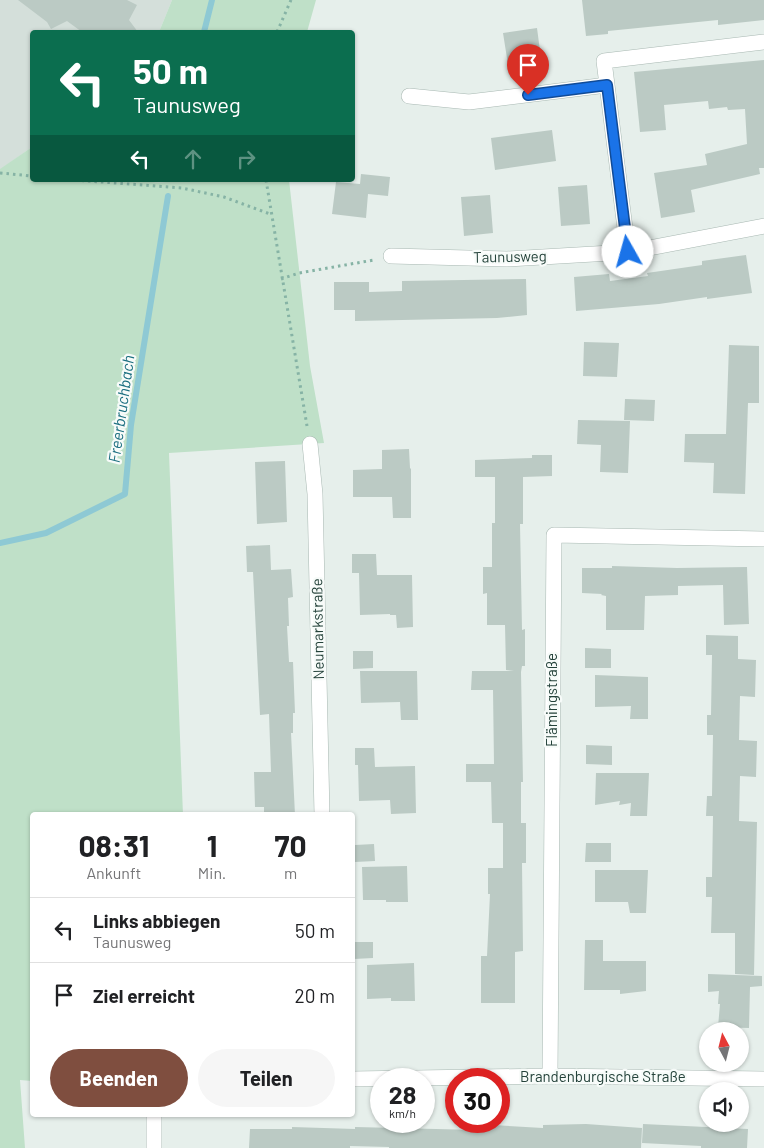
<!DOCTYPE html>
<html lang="de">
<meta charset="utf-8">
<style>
body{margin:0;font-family:Barlow,sans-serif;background:#f6f6f6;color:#202124;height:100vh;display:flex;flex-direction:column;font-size:19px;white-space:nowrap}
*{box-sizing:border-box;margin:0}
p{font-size:16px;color:#757577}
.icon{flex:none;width:28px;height:28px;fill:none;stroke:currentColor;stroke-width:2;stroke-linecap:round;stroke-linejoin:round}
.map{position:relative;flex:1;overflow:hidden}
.side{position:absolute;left:30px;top:812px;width:325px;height:305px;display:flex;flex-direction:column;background:#fff;border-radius:5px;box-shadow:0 1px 4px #0004}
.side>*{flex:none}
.top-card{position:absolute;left:30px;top:30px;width:325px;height:152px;border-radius:5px;box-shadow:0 1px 4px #0004;background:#0b6e4f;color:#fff;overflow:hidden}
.needle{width:32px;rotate:353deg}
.buttons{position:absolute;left:699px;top:1022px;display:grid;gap:10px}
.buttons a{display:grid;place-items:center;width:50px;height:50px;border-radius:50%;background:#fff;box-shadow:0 1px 4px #0004;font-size:25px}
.speed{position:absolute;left:370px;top:1068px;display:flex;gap:10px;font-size:25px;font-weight:700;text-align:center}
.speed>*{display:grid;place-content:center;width:65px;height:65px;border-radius:50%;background:#fff;box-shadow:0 1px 4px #0004;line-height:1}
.speed small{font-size:12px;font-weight:400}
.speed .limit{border:8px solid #d22;background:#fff;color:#111}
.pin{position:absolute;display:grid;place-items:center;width:42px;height:42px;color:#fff;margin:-51px -21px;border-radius:50% 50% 50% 0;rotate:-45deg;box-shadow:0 0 5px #0007}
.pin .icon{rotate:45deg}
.me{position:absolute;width:55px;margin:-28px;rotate:353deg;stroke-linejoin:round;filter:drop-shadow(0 0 4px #0008)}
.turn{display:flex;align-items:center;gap:18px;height:105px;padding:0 20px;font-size:22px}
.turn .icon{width:65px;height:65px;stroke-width:2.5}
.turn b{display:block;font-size:35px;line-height:42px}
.lanes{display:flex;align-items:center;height:48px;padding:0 20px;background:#0003;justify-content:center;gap:25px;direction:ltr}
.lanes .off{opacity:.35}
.eta{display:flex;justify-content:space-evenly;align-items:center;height:85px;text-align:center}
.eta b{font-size:30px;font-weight:700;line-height:35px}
.action{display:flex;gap:10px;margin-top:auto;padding:10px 20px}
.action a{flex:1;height:58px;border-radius:30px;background:#7f4e3f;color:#fff;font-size:20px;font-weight:700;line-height:58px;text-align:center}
.action a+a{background:#f6f6f6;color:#202124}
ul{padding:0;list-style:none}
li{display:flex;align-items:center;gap:15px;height:65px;padding:0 20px;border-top:1px solid #e0e0e0}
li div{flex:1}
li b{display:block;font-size:19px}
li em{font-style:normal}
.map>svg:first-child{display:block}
</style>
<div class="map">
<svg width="764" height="1148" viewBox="0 0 764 1148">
<rect width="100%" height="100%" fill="#e6efeb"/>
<path fill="#d4dfda" d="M0,0h172l-13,32h-127v115l-31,22h-1z"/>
<path fill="#bfe0c8" d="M172,0h144l-9,32h-148z
M32,147v33h92l42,3 -32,-3h155l21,186 14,77 -155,10 14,362h-151v266l-12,-1 5,68h-25v-979z"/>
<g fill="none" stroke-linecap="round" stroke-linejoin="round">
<path stroke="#8ec9d4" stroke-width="6" d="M204,32l8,-32
M0,543l46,-10 79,-39 6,-69 37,-229"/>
</g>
<path fill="#bbcac4" d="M18,0h109l10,5 -8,15 9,12h-56l-15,-11 -16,8 -4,-7z
M582,0h182v20l-46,5v-5l-110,11v3l-22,2z
M537,28l5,38 -33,5 -6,-38z
M764,60v108h-5l1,6 -69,16 4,22 -34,6 -7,-45 53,-8 -2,-11 42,-10 -2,-35 -17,1 -1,-3 -18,2 -1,-8 -44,4 2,25 -26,2 -6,-60z
M552,130l4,31 -61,9 -4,-32z
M361,174l29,3 -2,19 -20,-2 -2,24 -34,-4 4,-32 24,2z
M587,185l3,39 -29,2 -3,-39z
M490,195l3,38 -29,3 -3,-39z
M746,255l6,38 -45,6v-2l-48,7 -83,7 -2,-34 35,-3 1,7 38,-5 -1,-3 55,-8v-4z
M526,279l1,36 -30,3 -142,3v-11h-21v-28h35v10l33,-1v-10z
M584,342l35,1 -2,34 -34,-1z
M729,345l30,1v57h-11l-3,91 -32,-1 1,-30 -30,-1 1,-28h41z
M625,399l30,1 -1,21 -30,-1z
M578,420l52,1 -2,52 -28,-1 1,-27 -24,-1z
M409,449l1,19 1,1v49h-18l-1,-21h-39v-27l29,-1v-19z
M532,455h20v21l-29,1v47h-3l2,106 3,-1v37h-3l-1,6 2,110h-2v41h5v40h-4l1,88 -8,1v51h-34v-47h6l3,-62h-2v-26h15v-45h-11l-1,-41h-25v-18h28l-1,-74h-22l1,-19h42l-8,-1 -1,-45h-18v-32l-4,1v-27h9v-44h3v-46h-20v-17l57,-2z
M285,461l2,61 -30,2 -2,-62z
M270,545l1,25 20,-1 2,28 -5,1 1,28h-2l2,36h4l2,51h-2v20h-2l4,82h-31v-8h-9l-1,-35h17l-2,-58 -9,1 -7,-143h-6l-1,-26z
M352,554h24l1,21h35l1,52 -16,1 -1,-13h-6v-1l-30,1 -1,-42h-7z
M612,566l65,2 70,-1 2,57 -25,1 -1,-40 -45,1v9l-33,1 -1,34h-38v-34l-5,-1 1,-1 -20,-1v-25h30z
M706,635l32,1v23l18,1 -1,37 -15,-1 -1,44 18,1 -1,36 -16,-1 -1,45 18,1 -3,153 -19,-1v-41h-24l1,-36h-6v-20h6l1,-61h-7l1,-20h5l1,-61h-6v-20h4l1,-60h-6z
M585,648l26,1v19h-26z
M353,651h20v17l-20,1z
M360,671h57l1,49h-17l-1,-18 -39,1z
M595,675l53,2v42h-18l1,-13 -36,1z
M586,745l26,1v19l-26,-1z
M355,748h19l1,19 40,-1 1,47 -25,1 -1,-14 -31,1 -1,-36h-3z
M596,773h53l-2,43h-17l1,-13 -12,2 1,-4 -25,4z
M586,843h25v19h-26z
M374,844l1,17 -20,1v-17z
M407,866l1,36h-22v-2h-23l-1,-33z
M595,870h53l-2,43h-16l-2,-11h-33z
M585,940h18v21h43v30l-26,3v-4h-36z
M353,942h20v16l-19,1z
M414,963l1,38h-24v-3l-24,1v-34z
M708,974l54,2v10l-12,1 -1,41 -31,-1 2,-23h-2l1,-13 -11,1z
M476,1124l67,4v-3l43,-1 56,4 -1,20h-252v-1l-39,-1v2h-101l1,-19h42v-2l63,2v-2l121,3z
M643,1124l105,5 -1,19h-46v-2l-59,-3z"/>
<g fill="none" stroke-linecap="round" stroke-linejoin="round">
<defs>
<path id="minor" d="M764,42l-160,19 24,191 136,-26
M409,96l60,6 138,-17
M391,256l116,3 121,-7
M310,444l5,50 7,321
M550,1076l4,-541 210,4
M352,1079l198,-3 214,3
M154,1148v-33"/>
</defs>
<use href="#minor" stroke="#a8b8b2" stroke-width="16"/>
<path stroke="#86b3a5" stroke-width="3" stroke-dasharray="2.5 4" stroke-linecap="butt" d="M277,32l14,-32
M0,173l32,3
M75,180l107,8 42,9 46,17
M266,180l41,246
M281,279l18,-6 75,-13"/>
<use href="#minor" stroke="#fff" stroke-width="15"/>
</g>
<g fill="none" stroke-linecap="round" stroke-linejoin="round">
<defs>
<path id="route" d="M528,95l79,-10 21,167"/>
</defs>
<use href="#route" stroke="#114b97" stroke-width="12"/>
<use href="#route" stroke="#1a73e8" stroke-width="9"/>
</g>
<g text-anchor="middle" stroke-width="4.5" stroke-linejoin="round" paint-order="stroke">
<g font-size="15" fill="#24423a" stroke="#f7fbf9">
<text transform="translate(510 257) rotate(-1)" y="5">Taunusweg</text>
<text transform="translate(318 629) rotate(-91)" y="5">Neumarkstraße</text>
<text transform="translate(552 700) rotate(-90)" y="5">Flämingstraße</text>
<text x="603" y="1082">Brandenburgische Straße</text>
</g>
<g font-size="16" font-style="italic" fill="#1c6f80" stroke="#f7fbf9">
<text transform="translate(121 409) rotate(-82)" y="6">Freerbruchbach</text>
</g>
</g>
</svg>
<div class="buttons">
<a><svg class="needle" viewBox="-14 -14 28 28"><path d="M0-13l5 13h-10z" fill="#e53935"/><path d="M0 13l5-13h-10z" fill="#757577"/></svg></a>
<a><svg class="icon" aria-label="sound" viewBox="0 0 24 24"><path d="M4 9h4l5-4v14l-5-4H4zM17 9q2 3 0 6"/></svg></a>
</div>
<div class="speed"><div>28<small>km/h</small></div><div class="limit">30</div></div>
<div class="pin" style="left:528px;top:95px;background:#d93025"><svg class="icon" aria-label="arrive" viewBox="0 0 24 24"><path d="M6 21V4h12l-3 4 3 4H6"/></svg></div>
<svg class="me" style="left:628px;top:252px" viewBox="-20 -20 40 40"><circle r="19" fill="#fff"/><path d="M0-13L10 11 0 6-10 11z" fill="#1a73e8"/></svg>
<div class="top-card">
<div class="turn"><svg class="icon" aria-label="left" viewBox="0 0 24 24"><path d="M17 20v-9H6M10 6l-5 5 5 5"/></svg><div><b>50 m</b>Taunusweg</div></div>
<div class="lanes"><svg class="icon" aria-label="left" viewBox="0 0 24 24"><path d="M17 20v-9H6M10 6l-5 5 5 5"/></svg><svg class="icon off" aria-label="ahead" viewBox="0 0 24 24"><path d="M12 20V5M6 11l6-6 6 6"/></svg><svg class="icon off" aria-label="right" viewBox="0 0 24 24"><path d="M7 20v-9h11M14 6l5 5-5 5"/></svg></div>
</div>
<section class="side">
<div class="eta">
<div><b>08:31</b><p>Ankunft</p></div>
<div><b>1</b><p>Min.</p></div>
<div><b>70</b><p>m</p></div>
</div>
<ul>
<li><svg class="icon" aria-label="left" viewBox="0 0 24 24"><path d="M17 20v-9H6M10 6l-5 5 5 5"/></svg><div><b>Links abbiegen</b><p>Taunusweg</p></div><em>50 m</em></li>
<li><svg class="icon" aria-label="arrive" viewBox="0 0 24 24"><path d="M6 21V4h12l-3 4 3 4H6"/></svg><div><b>Ziel erreicht</b></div><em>20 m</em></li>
</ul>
<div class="action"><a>Beenden</a><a>Teilen</a></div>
</section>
</div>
